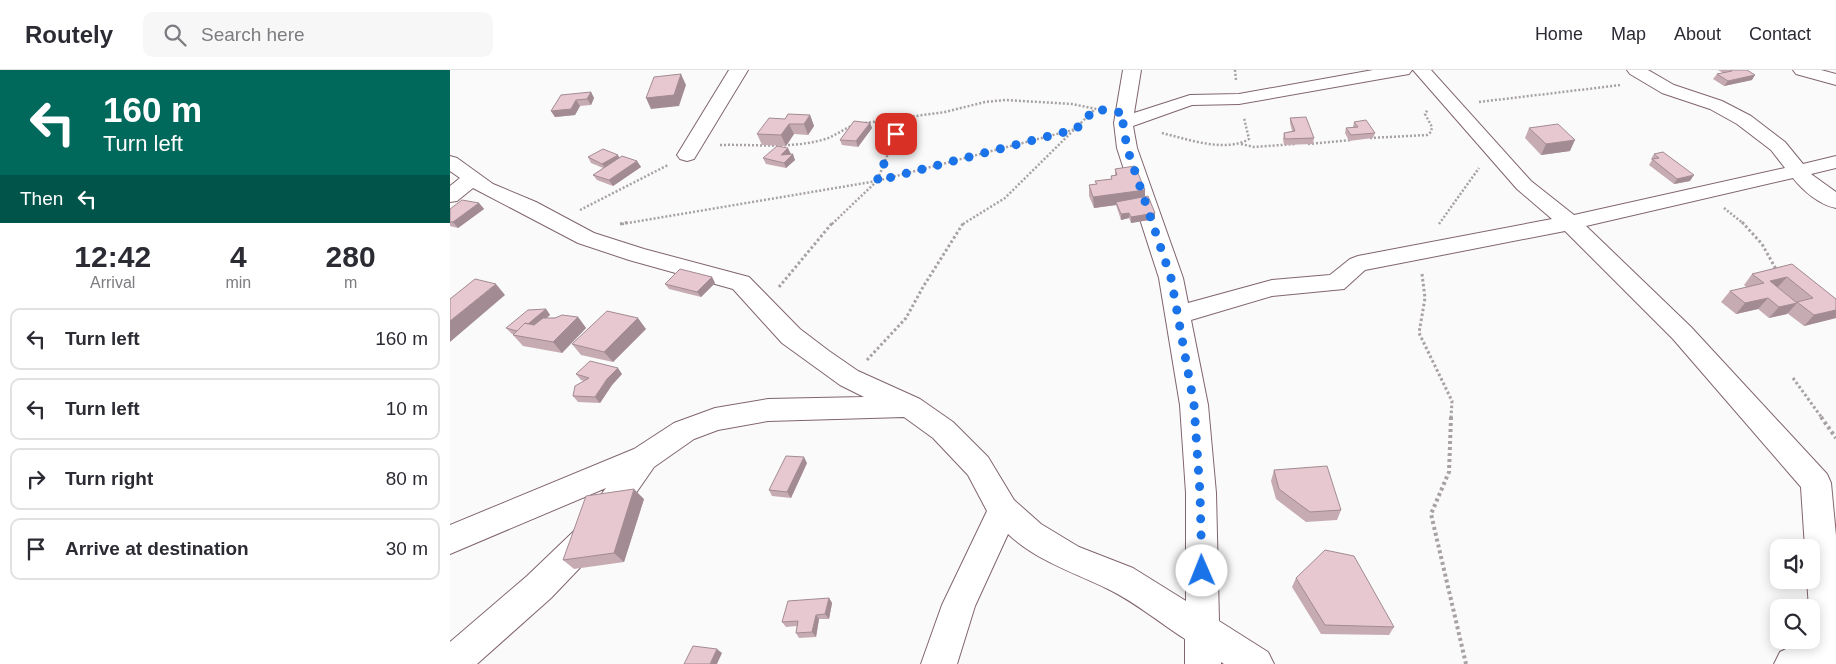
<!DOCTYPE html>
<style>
body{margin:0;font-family:Helvetica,sans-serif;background:#f7f7f7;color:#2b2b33;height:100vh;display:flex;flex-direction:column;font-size:19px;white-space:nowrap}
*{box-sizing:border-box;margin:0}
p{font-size:16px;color:#7c7c81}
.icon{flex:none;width:28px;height:28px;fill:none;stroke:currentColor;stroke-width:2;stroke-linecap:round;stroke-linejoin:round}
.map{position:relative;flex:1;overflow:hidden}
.side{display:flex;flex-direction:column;background:#fff;width:450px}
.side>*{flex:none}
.top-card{background:#00695c;color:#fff;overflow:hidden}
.fabs{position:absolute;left:1320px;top:469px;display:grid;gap:10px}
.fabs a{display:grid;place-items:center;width:50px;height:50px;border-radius:10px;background:#fff;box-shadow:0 2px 12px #0003;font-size:25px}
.pin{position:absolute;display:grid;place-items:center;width:42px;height:42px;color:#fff;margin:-21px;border-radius:10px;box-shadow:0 2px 8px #0006}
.me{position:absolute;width:55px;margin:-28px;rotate:359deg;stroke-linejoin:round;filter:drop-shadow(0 0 4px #0008)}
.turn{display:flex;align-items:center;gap:18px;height:105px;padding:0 20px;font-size:22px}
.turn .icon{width:65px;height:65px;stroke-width:2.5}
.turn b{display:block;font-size:35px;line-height:42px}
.then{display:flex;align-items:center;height:48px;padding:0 20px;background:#0003;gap:10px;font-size:19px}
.eta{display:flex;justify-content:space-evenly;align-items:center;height:85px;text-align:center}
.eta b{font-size:30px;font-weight:600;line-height:35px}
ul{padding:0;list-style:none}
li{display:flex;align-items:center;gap:15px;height:62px;margin:0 10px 8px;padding:0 10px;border:2px solid #e1e1e2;border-radius:10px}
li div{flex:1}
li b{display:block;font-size:19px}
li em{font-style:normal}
header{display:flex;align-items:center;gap:30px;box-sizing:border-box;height:70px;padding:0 25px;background:#fff;border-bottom:1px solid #e1e1e2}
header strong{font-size:24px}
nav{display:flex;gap:28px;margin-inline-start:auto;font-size:18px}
.search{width:350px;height:45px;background:#f7f7f7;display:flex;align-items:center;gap:12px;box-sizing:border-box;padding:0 18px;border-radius:10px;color:#7c7c81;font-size:19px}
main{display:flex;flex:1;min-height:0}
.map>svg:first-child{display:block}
</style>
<header>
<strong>Routely</strong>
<div class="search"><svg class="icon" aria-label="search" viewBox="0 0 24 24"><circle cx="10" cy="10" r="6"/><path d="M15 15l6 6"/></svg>Search here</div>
<nav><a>Home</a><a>Map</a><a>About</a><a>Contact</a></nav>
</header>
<main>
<section class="side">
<div class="top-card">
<div class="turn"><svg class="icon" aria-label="left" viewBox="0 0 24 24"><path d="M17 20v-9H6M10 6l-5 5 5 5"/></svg><div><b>160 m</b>Turn left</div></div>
<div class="then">Then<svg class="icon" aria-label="left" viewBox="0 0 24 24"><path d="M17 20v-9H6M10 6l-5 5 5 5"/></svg></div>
</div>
<div class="eta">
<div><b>12:42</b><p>Arrival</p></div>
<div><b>4</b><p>min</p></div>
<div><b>280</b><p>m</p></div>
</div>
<ul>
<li><svg class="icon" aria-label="left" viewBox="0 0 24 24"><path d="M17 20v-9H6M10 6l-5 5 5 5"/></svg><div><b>Turn left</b></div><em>160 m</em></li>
<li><svg class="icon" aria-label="left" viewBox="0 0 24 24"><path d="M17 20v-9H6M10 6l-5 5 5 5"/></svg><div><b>Turn left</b></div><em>10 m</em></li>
<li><svg class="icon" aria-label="right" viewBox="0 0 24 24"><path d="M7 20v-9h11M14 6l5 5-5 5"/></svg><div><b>Turn right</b></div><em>80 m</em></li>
<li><svg class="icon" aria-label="arrive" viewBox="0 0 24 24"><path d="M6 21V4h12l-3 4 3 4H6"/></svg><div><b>Arrive at destination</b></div><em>30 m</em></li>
</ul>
</section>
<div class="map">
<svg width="1386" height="594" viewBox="0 0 1386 594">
<rect width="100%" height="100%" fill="#fafafa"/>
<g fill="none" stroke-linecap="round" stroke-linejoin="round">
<defs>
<path id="minor" d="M279,0h19l-54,89 -7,2 -7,-2 -3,-4z
M673,0h18l-7,43 56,-18 49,-1 134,-24h39l-3,4 -6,1 -164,29 -47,1 -59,21 4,22 46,130 5,25 84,-23 58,-5 20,-16 8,-3 194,-37 -35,-30 -104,-119h18l100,111 43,34 211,-47 -14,-18 -34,-26 -27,-15 -48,-16 -32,-19 -3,-4h21l26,15 48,16 29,15 34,26 18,22 33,-8v12l-25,6 25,18v16c-16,-3 -33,-17 -43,-30l-207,48 105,101 136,147 4,9 5,53v128h-62l6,-12 12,-6 20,-4 -1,-34h-2l-2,-28h4v-32h-6l-4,-61 -128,-148 -108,-108 -200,39 -21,19 -72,7 -81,24 17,85 8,88 3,128 49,31 6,12h-50l-3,-2v2h-36v-25c-25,-16 -50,-37 -77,-50 -35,-17 -71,-28 -100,-55l-33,72 -18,58h-36l21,-59 45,-94 -19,-36 -35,-37 -29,-21 -136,4 -50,9 -24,9 -40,28 -59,85 -44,46 -74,66h-27v-22l77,-66 46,-44 33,-44 -156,66v-29l184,-76 40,-26 41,-15 53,-9 96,-2 -24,-12 -58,-42 -49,-54 -104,-29 -51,-17 -105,-55 -16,13 -7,1v-16l10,-8 -10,-7v-15l7,2 36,26 43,18 58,31 50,16 105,28 51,52 29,22 29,20 62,28 33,23 35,35 26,43 27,24 38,23 54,21 53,33v-108l-6,-88 -21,-127 -42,-130 -3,-25z
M1343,0h28l15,4v11l-40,-11z"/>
</defs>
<use href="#minor" stroke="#81656d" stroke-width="2"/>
<path stroke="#a7a1a3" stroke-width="2.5" stroke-dasharray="2 2" stroke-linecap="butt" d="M785,0l1,10
M1029,32l142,-17
M415,53l80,-11 40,-10 21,-2 66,4 29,6
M712,63c25,6 63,20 87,6l-5,-21
M920,68l57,-3 4,-3 1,-5 -7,-13 3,-5
M791,74l13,3 41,-3
M858,74l44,-4
M270,75c34,-1 69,4 102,-5 12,-3 21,-11 32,-15
M1274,138l20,16
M130,140l88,-45
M172,154l255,-43 199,-52
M382,154l45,-43 25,-62
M513,154l42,-26 90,-89
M989,154l40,-56"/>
<path stroke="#a7a1a3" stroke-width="3" stroke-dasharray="2.5 2.5" stroke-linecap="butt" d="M1292,152l20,22 15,27
M170,154l9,-2
M972,204l3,24 -6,35 33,68 -1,17
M329,217l54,-65
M417,290l39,-42 17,-31 41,-65
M1343,308l29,40"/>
<path stroke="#a7a1a3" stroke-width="4" stroke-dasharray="3 3" stroke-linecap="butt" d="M1001,347l-2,55 -18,42 35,150
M1371,347l15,21"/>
<use href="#minor" fill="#fff" fill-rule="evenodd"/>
</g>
<path fill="#c7abb3" d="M1268,0h29l5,10 -28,6 -11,-7 4,-5 6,-1z
M141,22l3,6 -3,7 -11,1 -5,9 -20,2 -4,-6z
M360,45l4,11 -6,9 -14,-1 -8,12 -24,-1 -5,-11 28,-15z
M840,48l24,20 -1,6 -29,1 -1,-6 1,-6 8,-2 -2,-8z
M904,52l21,11 -2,5 -24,3 -4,-8 1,-5 7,-1z
M420,53l2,5 -14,19 -16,-2 -2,-5z
M1079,58l41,23 -29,4 -16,-17z
M340,84l5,6 -9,8 -20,-4 -3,-6 28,-4z
M1204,84l36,27 -16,3 -25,-19 3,-5 -1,-1z
M138,87l31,1 18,3 4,6 -28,19 -16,-6 -4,-5 10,-7 -12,-5z
M665,99l30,21v7l10,16v6l-24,4 -2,-5 -8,2 -5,-15 -22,3 -5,-12v-11l7,-1 -1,-3 17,-2 -1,-3 4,-1z
M29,133l5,6 -26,19 -8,-2v-17z
M1342,194l44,35v19l-32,8 -17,-13v1l-18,4 -11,-9 -22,5 -15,-12 9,-11 16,-4 -2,-2 8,-11z
M262,207l3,6 -14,14 -32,-8 -4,-5z
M96,239l4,6 -4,3 32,-1 8,11 -24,25 -39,-7 -10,-11 1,-1h-2l-6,-6z
M196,259l-33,33 -32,-7 -9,-11z
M126,304h46l-10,11 -12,18 -22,-1 -5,-6 11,-15 -3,-1z
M357,393l-16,35 -19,-2 -3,-6z
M824,400l67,40 -4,10 -31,2 -30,-23 -5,-18z
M194,429l-20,63 -50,7 -11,-9z
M846,508l98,49 -5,8 -68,-1 -29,-47z
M379,528l3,5 -3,16h-10l-3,18 -17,1 -3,-5 1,-7 -11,1 -4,-5z"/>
<path fill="#a28b92" d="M231,4l5,11 -7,21 -28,3 -5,-11z
M1305,5l-3,5 -28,6 4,-5z
M141,22l3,6 -3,7 -4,-6z
M126,30l4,6 -5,9 -20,2 -4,-6z
M360,45l4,11 -6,9 -4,-11z
M420,53l2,5 -14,19 -2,-6z
M339,54l5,10 -8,12 -5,-11z
M1125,70l-5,11 -29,4 5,-11z
M338,78l3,6 -8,7 -2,-6z
M343,84l2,6 -9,8 -2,-5z
M168,85l3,5 -15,9 -4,-5z
M187,91l4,6 -28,19 -4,-6z
M1244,105l-4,6 -16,3 3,-5z
M695,120v11l-29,1v3l-22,3 -1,-11z
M29,133l5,6 -26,19 -5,-6z
M679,143v5l-8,2v-6z
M705,143v6l-24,4v-6z
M262,207l3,6 -14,14 -4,-5z
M1337,207l-10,11 -7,-7z
M46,214l9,11 -55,47v-21z
M1318,228l-10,11 -22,5 9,-11z
M1347,233l-10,11 -18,4 10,-11z
M96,239l4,6 -25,22 -6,-6z
M1386,240v8l-32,8 10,-11z
M128,247l8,11 -24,25 -9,-11z
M188,248l8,11 -33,33 -9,-10z
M168,298l4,6 -10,11 -12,18 -5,-6 12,-18z
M354,387l3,6 -16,35 -4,-6z
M184,419l10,10 -20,63 -10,-9z
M379,528l3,5 -3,16 -4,-5z
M366,545l3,4 -3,18 -4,-5z
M267,579l5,4 -5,11h-7z"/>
<path fill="#e7c7d0" stroke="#a28b92" d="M1281,0h16l8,5 -27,6 -11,-7 15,-3z
M231,4l-7,21 -28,3 8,-21z
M141,22l-4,7 -11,1 -5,9 -20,2 10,-16z
M338,44l22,1 -6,9h-15l-8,11 -24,-1 12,-16 16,1z
M856,47l8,21 -29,1 -1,-6 11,-2 -5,-13z
M916,50l9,13 -24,2 -5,-7 12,-1 -4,-5z
M404,51l16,2 -14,18 -16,-1z
M1108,54l17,16 -29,4 -17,-16z
M327,76l11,2 -7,7 12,-1 -9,9 -21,-5z
M153,79l15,6 -16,9 -14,-7z
M1213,82l31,23 -17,4 -25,-20 7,-1 -5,-4z
M172,86l15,5 -28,19 -16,-5z
M685,96l10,24 -52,7 -4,-12 8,-1 -2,-3 17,-2 -1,-3 6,-1 -2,-6z
M698,126l7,17 -24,4 -2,-4 -8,1 -5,-12z
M12,130l17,3 -26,19h-3v-13z
M1342,194l44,35v11l-22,5 -17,-13 16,-4 -26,-21 -17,4 27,22 -18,4 -11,-9 -23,5 -15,-12 34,-8 -12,-9z
M230,199l32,8 -15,15 -32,-8z
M25,209l21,5 -46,37v-22z
M96,239l-18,15 -3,-1 -8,8 -11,-3 22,-18z
M157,241l31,7 -34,34 -32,-8z
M112,245l16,2 -25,25 -40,-7 12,-12 9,2 9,-7h12z
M140,291l28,7 -11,11 -12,18 -22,-1 2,-10 14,-8 -13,-4z
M336,386l18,1 -17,35 -18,-2z
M877,396l14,44 -31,2 -31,-23 -5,-19z
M184,419l-20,64 -51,7 23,-64z
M875,480l29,6 40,71 -69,-2 -29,-47z
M379,528l-4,16 -9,1 -4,17 -16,1 2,-12 -16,1 6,-21z
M243,576l24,3 -7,15h-26z"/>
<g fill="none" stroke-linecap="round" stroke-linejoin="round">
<path stroke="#1a73e8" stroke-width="9" stroke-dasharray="0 16.2" d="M446,64l-19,47 199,-52 19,-20 29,4 -1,10 4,25 44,130 23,127 6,88 2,78"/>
</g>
</svg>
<div class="fabs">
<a><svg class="icon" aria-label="sound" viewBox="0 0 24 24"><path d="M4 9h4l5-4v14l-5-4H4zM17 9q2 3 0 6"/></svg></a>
<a><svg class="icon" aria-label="search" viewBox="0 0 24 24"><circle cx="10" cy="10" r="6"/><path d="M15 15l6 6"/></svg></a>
</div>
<div class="pin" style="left:446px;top:64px;background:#d93025"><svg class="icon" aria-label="arrive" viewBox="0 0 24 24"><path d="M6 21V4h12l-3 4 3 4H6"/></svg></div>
<svg class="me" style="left:752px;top:501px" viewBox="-20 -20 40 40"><circle r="19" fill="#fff"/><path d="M0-13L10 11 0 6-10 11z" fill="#1a73e8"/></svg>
</div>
</main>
